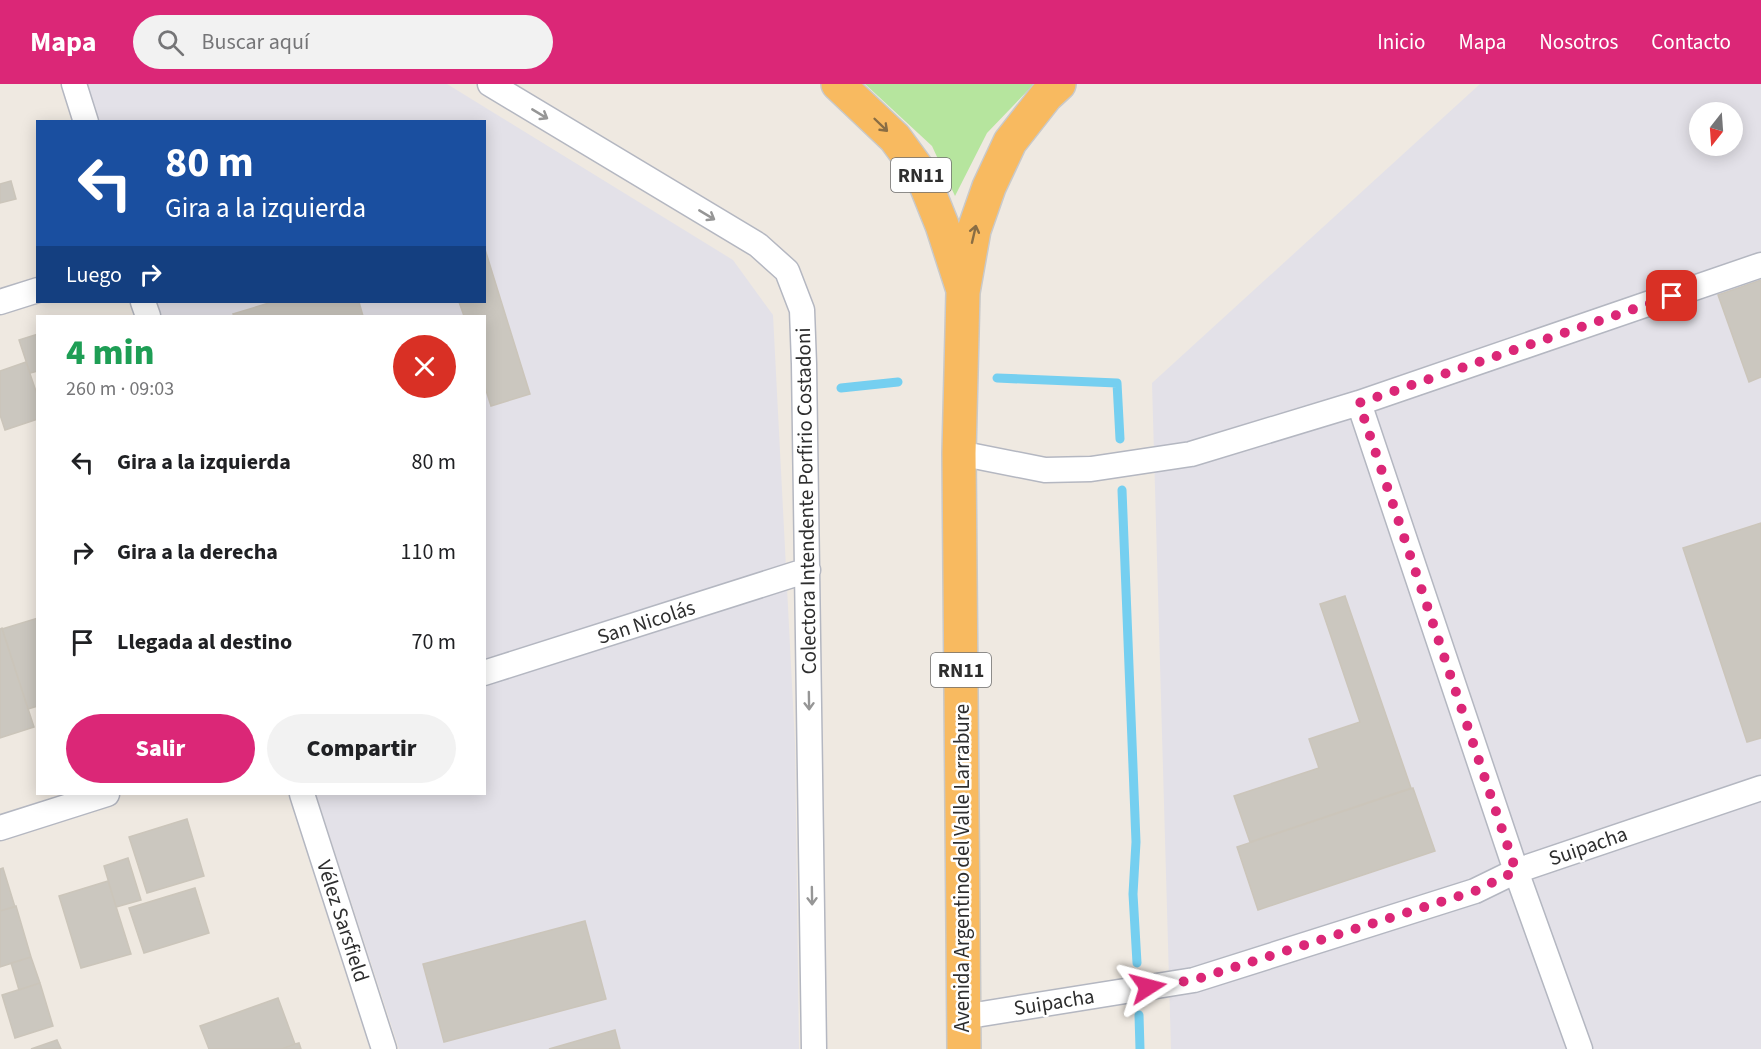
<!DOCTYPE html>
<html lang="es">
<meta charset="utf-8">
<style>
body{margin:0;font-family:"Source Sans 3",sans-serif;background:#f2f2f2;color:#202124;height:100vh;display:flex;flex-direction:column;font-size:22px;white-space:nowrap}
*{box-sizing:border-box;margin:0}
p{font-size:20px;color:#757577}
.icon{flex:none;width:33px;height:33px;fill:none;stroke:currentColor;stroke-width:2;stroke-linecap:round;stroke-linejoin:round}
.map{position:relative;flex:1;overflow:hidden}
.side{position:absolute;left:36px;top:231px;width:450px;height:480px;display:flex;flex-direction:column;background:#fff;border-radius:0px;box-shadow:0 3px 15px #0003}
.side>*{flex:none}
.top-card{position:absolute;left:36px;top:36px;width:450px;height:183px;border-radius:0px;box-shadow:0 3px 15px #0003;background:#1a4fa0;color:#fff;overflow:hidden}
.needle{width:39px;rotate:197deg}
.buttons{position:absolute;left:1689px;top:18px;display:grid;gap:12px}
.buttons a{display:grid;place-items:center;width:54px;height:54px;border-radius:50%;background:#fff;box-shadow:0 3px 15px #0003;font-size:30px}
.pin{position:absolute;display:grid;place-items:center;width:51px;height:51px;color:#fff;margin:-26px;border-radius:12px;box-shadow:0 3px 9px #0006}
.me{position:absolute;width:66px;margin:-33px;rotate:81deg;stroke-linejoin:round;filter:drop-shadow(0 0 4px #0008)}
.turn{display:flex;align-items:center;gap:21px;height:126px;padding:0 30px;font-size:27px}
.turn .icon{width:78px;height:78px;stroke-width:2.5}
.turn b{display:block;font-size:42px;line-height:51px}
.then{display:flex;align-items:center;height:57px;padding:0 30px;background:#0003;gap:12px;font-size:22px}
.round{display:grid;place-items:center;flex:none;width:63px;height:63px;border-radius:32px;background:#f2f2f2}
.overview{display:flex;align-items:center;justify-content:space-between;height:102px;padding:0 30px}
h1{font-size:36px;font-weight:800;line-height:45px;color:#1e9e55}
.primary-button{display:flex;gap:12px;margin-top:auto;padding:12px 30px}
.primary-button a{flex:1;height:69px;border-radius:36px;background:#db2777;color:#fff;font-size:24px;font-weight:800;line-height:69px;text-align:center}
.primary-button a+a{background:#f2f2f2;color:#202124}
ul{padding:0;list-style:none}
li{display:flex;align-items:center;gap:18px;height:90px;padding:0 30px}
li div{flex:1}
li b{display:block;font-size:22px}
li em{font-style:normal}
header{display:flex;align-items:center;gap:36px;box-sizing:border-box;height:84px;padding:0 30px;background:#db2777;color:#fff}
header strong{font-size:28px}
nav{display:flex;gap:33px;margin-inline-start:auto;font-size:21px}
.search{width:420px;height:54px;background:#f2f2f2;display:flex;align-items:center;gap:15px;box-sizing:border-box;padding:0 21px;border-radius:33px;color:#757577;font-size:22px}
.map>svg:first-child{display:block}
</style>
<header>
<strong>Mapa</strong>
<div class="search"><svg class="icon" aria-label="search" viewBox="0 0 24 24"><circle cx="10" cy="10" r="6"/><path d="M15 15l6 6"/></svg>Buscar aquí</div>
<nav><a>Inicio</a><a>Mapa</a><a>Nosotros</a><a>Contacto</a></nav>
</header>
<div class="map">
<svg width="1761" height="965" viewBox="0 0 1761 965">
<rect width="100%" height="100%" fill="#efe9e1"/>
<path fill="#e3e1e8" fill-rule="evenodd" d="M86,0h361l286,176 40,55 22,428 4,306h-400l-83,-255h168v-478h-323l-5,-14h328v-180l-386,-1z
M1480,0h281v965h-590l-19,-666zM1700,28h32v34h-32z"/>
<path fill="#b6e59e" d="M865,0h169l-47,49 -32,63 -23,-50z"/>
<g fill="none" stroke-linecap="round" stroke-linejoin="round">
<path stroke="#75cff0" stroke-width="9" d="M997,294l120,5 3,56
M841,304l57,-6
M1122,406l14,352 -3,52 4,69
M1139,931l1,34"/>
</g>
<path fill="#cbc7bf" stroke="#cbc5ba" stroke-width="1.5" d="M11,97l5,18 -16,4v-19z
M484,162l46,148 -39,12 -7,-22v-68h-20l-5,-14h25z
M1761,196v97l-12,5 -31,-87z
M272,218h87l4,14h-129l-1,-2z
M38,250v37l-8,2 -11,-33z
M26,278l12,35v22l-33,11 -5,-15v-44z
M1761,439v215l-14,4 -64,-194z
M1345,512l66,192 -161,54 -16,-46 85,-28 -10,-29 51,-17 -40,-118z
M38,534v88l-10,3 -26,-80z
M2,544l32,99 -34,11v-109z
M1413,704l22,63 -177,59 -21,-63z
M187,735l17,57 -57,17 -18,-56z
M128,774l13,42 -25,7 -12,-41z
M3,784l12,39 -15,4v-42z
M108,797l23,73 -50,14 -22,-72z
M195,804l14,45 -65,20 -15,-45z
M16,822l15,51 -31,10v-56z
M585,837l21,78 -162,43 -21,-78z
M31,873l9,26 -21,7 -8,-27z
M40,899l13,43 -38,12 -13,-43z
M278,914l17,46 -13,5h-73l-9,-23z
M615,946l5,19h-71z
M57,956l4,9h-30z
M299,959l2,6h-19l13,-5z"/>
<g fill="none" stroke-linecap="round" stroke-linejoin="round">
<defs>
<path id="minor" d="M74,0l12,38
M490,0l268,161 29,26 15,39 2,54 10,685
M0,218l38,-12
M143,218l5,14
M1359,319l157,468 64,178
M959,369l86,17 46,-1 100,-15 168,-51 402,-138
M484,589l324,-103
M302,710l82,255
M0,744l107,-34
M963,933l231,-37 281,-89 41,-20 245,-83"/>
<path id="trunk" d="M838,0l57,54 27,37 20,50 20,62
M964,965l-5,-596 4,-161 11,-62 15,-43 21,-45 36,-46 13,-12"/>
</defs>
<use href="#minor" stroke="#b4b7c1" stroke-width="27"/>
<use href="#trunk" stroke="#c9c9c9" stroke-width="36"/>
<use href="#minor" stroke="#fff" stroke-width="24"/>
<use href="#trunk" stroke="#f8ba60" stroke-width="33"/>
</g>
<defs><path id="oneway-shaft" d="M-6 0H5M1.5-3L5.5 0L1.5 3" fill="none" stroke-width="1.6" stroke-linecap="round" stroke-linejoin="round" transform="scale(1.5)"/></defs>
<g stroke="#969696">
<use href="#oneway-shaft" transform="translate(540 30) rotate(31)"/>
<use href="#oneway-shaft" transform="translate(707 131) rotate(31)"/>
<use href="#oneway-shaft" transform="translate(809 617) rotate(89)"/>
<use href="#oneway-shaft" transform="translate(812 812) rotate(89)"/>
</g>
<g stroke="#896d44">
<use href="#oneway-shaft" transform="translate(881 41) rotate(44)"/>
<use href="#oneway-shaft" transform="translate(974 150) rotate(-77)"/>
</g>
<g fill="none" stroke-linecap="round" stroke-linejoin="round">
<path stroke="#db2777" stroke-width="10" stroke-dasharray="0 18" d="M1148,903l46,-7 281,-89 41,-20 -157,-468 313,-107"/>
</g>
<g text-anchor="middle" stroke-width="5" stroke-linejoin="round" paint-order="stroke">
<g fill="#fff" stroke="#6d6d6d" stroke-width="1.5">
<rect x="891" y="74" width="60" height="34" rx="4.5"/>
<rect x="931" y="569" width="60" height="34" rx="4.5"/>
</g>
<g font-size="20" font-weight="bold" fill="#2e2e2e">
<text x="921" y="98">RN11</text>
<text x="961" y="593">RN11</text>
</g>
<g font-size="21" fill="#2e2e2e" stroke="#fff">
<text transform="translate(806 417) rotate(-91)" y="7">Colectora Intendente Porfirio Costadoni</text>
<text transform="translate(646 538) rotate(-18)" y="7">San Nicolás</text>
<text transform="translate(1588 762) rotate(-19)" y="7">Suipacha</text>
<text transform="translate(962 784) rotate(-90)" y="7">Avenida Argentino del Valle Larrabure</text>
<text transform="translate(343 837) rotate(72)" y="7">Vélez Sarsfield</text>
<text transform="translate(1054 918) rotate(-9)" y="7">Suipacha</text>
</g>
</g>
</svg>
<div class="buttons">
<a><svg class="needle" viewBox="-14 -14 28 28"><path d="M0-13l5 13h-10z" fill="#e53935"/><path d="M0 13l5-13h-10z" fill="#757577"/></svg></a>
</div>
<div class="pin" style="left:1672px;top:212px;background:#d93025"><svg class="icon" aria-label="arrive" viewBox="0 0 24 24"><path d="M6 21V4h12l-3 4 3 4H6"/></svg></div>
<svg class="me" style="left:1148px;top:903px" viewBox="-20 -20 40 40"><path d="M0-17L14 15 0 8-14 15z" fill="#db2777" stroke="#fff" stroke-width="4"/></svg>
<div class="top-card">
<div class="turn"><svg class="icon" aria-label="left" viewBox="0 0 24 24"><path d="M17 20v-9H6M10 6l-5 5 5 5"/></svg><div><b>80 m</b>Gira a la izquierda</div></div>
<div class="then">Luego<svg class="icon" aria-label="right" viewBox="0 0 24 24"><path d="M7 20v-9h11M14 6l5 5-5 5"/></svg></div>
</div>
<section class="side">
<div class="overview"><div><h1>4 min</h1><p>260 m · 09:03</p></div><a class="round" style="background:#d93025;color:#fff"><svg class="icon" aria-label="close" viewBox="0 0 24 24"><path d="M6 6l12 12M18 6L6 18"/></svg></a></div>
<ul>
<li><svg class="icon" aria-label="left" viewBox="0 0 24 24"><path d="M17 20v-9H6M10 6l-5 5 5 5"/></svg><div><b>Gira a la izquierda</b></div><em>80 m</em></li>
<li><svg class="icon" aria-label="right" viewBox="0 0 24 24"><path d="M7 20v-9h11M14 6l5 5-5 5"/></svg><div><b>Gira a la derecha</b></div><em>110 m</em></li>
<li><svg class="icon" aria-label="arrive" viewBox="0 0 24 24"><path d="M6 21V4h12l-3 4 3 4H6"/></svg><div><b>Llegada al destino</b></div><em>70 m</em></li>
</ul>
<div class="primary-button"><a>Salir</a><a>Compartir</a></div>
</section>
</div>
